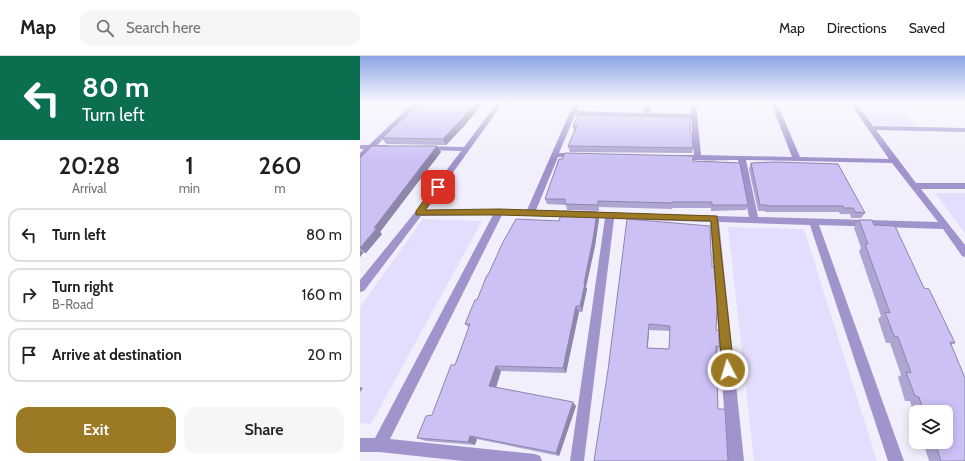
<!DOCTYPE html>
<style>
body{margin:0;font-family:Cabin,sans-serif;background:#f6f6f6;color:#202124;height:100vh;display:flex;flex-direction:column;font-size:15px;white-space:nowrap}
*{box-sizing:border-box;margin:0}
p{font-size:13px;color:#757577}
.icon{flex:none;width:22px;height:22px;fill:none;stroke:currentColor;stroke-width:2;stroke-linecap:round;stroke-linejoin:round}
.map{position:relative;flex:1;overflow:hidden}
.side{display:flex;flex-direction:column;background:#fff;width:360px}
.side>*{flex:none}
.top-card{background:#0b6e4f;color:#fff;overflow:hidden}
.buttons{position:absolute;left:549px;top:349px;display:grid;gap:8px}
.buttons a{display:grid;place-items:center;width:44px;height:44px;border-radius:8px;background:#fff;box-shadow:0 2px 10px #0003;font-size:20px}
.pin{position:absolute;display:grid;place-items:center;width:34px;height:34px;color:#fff;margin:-17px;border-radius:8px;box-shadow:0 2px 6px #0006}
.me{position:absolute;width:44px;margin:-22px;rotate:355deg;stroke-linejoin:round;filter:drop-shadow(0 0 3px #0008)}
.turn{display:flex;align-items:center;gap:14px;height:84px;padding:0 16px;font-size:18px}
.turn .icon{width:52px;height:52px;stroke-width:2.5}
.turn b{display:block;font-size:28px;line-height:34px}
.eta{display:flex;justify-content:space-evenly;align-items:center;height:68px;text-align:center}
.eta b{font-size:24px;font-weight:600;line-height:28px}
.action{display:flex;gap:8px;margin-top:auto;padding:8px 16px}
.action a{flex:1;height:46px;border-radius:12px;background:#9c7924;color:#fff;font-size:16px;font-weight:600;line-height:46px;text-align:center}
.action a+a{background:#f6f6f6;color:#202124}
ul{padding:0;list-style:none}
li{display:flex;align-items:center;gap:12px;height:54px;margin:0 8px 6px;padding:0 8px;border:2px solid #e0e0e0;border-radius:12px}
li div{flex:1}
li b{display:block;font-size:15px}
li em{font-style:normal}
header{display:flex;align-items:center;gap:24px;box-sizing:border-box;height:56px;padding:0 20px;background:#fff;border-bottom:1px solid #e0e0e0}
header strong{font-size:19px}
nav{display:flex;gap:22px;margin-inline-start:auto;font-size:14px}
.search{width:280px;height:36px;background:#f6f6f6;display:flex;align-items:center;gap:10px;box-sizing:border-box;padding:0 14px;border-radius:12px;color:#757577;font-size:15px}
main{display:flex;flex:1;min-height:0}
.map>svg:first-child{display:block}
</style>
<header>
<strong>Map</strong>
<div class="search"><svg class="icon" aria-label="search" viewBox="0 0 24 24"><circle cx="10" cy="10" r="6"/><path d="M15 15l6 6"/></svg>Search here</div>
<nav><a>Map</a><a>Directions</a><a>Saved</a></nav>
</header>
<main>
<section class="side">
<div class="top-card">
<div class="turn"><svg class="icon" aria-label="left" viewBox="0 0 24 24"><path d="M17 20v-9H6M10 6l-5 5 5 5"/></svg><div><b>80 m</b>Turn left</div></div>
</div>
<div class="eta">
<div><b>20:28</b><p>Arrival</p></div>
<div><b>1</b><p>min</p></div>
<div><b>260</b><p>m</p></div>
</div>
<ul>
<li><svg class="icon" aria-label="left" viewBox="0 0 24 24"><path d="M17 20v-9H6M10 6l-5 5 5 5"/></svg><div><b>Turn left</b></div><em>80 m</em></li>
<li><svg class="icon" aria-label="right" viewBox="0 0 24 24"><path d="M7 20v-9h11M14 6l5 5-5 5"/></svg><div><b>Turn right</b><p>B-Road</p></div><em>160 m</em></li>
<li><svg class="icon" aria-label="arrive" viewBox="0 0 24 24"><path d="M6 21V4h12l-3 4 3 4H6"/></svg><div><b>Arrive at destination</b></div><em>20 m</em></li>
</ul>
<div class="action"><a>Exit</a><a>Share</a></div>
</section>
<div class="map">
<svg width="605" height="405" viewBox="0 0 605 405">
<rect width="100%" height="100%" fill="#f1effc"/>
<path fill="#e4defe" d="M293,47h33l1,8 -35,-1z
M496,47h41l20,24 -44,-2z
M575,137h30v40z
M63,163l59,2 -111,203 -11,-1v-116z
M368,171l76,2 73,232h-123z"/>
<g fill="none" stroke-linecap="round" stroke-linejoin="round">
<path fill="#a194cc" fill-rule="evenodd" d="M53,47h7l-43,42h11v4h-16l-12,10v-6l4,-4h-4v-4h9z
M137,47h6l-77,107h101l47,-107h6l-3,8 66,2 2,-10h6l-1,10 41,1 -1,-11h6l5,52 91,2 -21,-54h6l23,54 89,2 -39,-56h6l17,23 92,2v4l-89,-2 40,53h49v6h-44l44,56v12l-3,-1 -19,-27 -124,-4 85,236h-16l-78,-236 -91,-3 25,239h-16l-18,-239 -96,-3 -30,242h-14l35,-243 -103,-3 -112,224 145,15 5,2 2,5h-79l-84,-9h-19v-14h15l118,-223 -72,1 -57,75 -4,1v-12l56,-69 45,-60 -36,-1 -4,-2 1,-2 42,1zM215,59l116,3 3,37h-14l-4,2c6,5 52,3 62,3l11,57 -213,-7 22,-53h18l4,-2 -4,-2h-17zM386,104l146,3 46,59 -180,-5z"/>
</g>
<path fill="#afa5d3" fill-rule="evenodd" d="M60,47h63l-18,22 -19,20 -60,-1 -4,-6z
M213,70l117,7 3,15 -1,5 -122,-1 -2,-6 7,-14h-1z
M77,90l4,6 -61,80 2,2 -16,19h-3l-3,4v-99z
M333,105l55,44 -2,5 -35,1v-3h-39v1l-73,-2v4l-32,-1 -1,-5 -19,-1 -2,-5z
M391,107l114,50 -4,5h-10l-1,-4h-10l-1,-2h-74v-1h-7l-9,-42z
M239,163l-4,27 -9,41 1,2 -5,23h-3l-13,61 -65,-2 -5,16 80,19 -17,50 -82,-17 -2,6 -49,-4 -9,-3 15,-23 23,-50 14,-37 -4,-4 12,-24 11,-25 71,-54z
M499,164l15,5 50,63 31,55 -4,2 14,116h-36l-6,-19h23v-30h-30v9l-6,-20h-5l-7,-24 3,-2 -11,-32h-4l-8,-24 3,-3 -22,-65 2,-3 -7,-20z
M351,199l1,12 4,63 3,17 -2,5h-1l2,57 10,52 -120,-91zM289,274l21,1 -1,18 -21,-1z"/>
<path fill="#8f86ac" d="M116,47h7l-18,22 -19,20 -3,-6z
M77,90l4,6 -61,80 2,2 -16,19 -6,-5 14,-20z
M237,156l2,7 -4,27 -9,41 1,2 -5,23 -2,-6z
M0,194l3,3 -3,4z
M216,250l3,6 -13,61 -3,-5z
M289,268v6l-2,24v-6z
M136,310l5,5 -6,20 -6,-5z
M0,331l3,1 -3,4z
M213,346l3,4 -17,50 -3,-3z
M110,380l7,3 -2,6 -7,-3z"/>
<path fill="#ccc0f5" stroke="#8f86ac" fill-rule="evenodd" d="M60,47h56l-14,16 -19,20 -61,-1z
M218,59l112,2v16h2l1,15 -125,-2 9,-20h-4z
M12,90h65l-63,82h3l-17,20v-90z
M205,97l128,3v5l47,2 8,42h-36v-3h-40v1l-74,-2v4l-33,-1v-5h-20l14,-40h3z
M415,106l63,2 27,49 -10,-1 -2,-4h-9l-1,-2h-76v-1h-7l-9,-42z
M202,155l35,1 -4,27 -9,44h1l-5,23h-4l-13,62 -67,-2 -7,20 84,16 -17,51 -86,-17 -2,6 -51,-4 9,-22 6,-1 19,-50h4l15,-41h-5l10,-24h2l10,-25h1l15,-33 13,-23 43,2z
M267,163l83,7 1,29h1v12h2l3,39 -1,24h3v17l-3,-1 2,63h7l3,52h-134l14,-91zM289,268l21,2 -1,23 -22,-1z
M499,164h13l2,5 21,1 29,62 5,1 26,54 -5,-1 15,36v83h-24l-6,-19h11v-30h-22l-5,-15 -4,-1 -9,-24 5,1 -13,-36 -4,-1 -9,-24 5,1 -25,-69h3z"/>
<linearGradient id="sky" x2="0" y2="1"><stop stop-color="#8ba4e4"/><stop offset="0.45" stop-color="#f9f8fe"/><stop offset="1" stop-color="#f9f8fe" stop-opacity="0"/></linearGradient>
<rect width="605" height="104" fill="url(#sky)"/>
<path fill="#9c7924" stroke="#654f17" d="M75,129h3l4,2 -17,23 74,-1 218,7 17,154 -2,4 -4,2 -4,-2 -2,-4 -11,-149 -212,-6h-83v-4z"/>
</svg>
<div class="buttons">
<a><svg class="icon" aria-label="layers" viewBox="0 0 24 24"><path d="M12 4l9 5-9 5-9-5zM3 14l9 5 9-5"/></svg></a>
</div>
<div class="pin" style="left:78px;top:131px;background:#d93025"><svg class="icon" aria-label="arrive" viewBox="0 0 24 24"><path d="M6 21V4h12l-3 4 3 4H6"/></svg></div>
<svg class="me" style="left:368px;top:314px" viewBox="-20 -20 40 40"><circle r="17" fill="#9c7924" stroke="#fff" stroke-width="3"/><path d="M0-11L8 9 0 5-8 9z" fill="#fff"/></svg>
</div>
</main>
